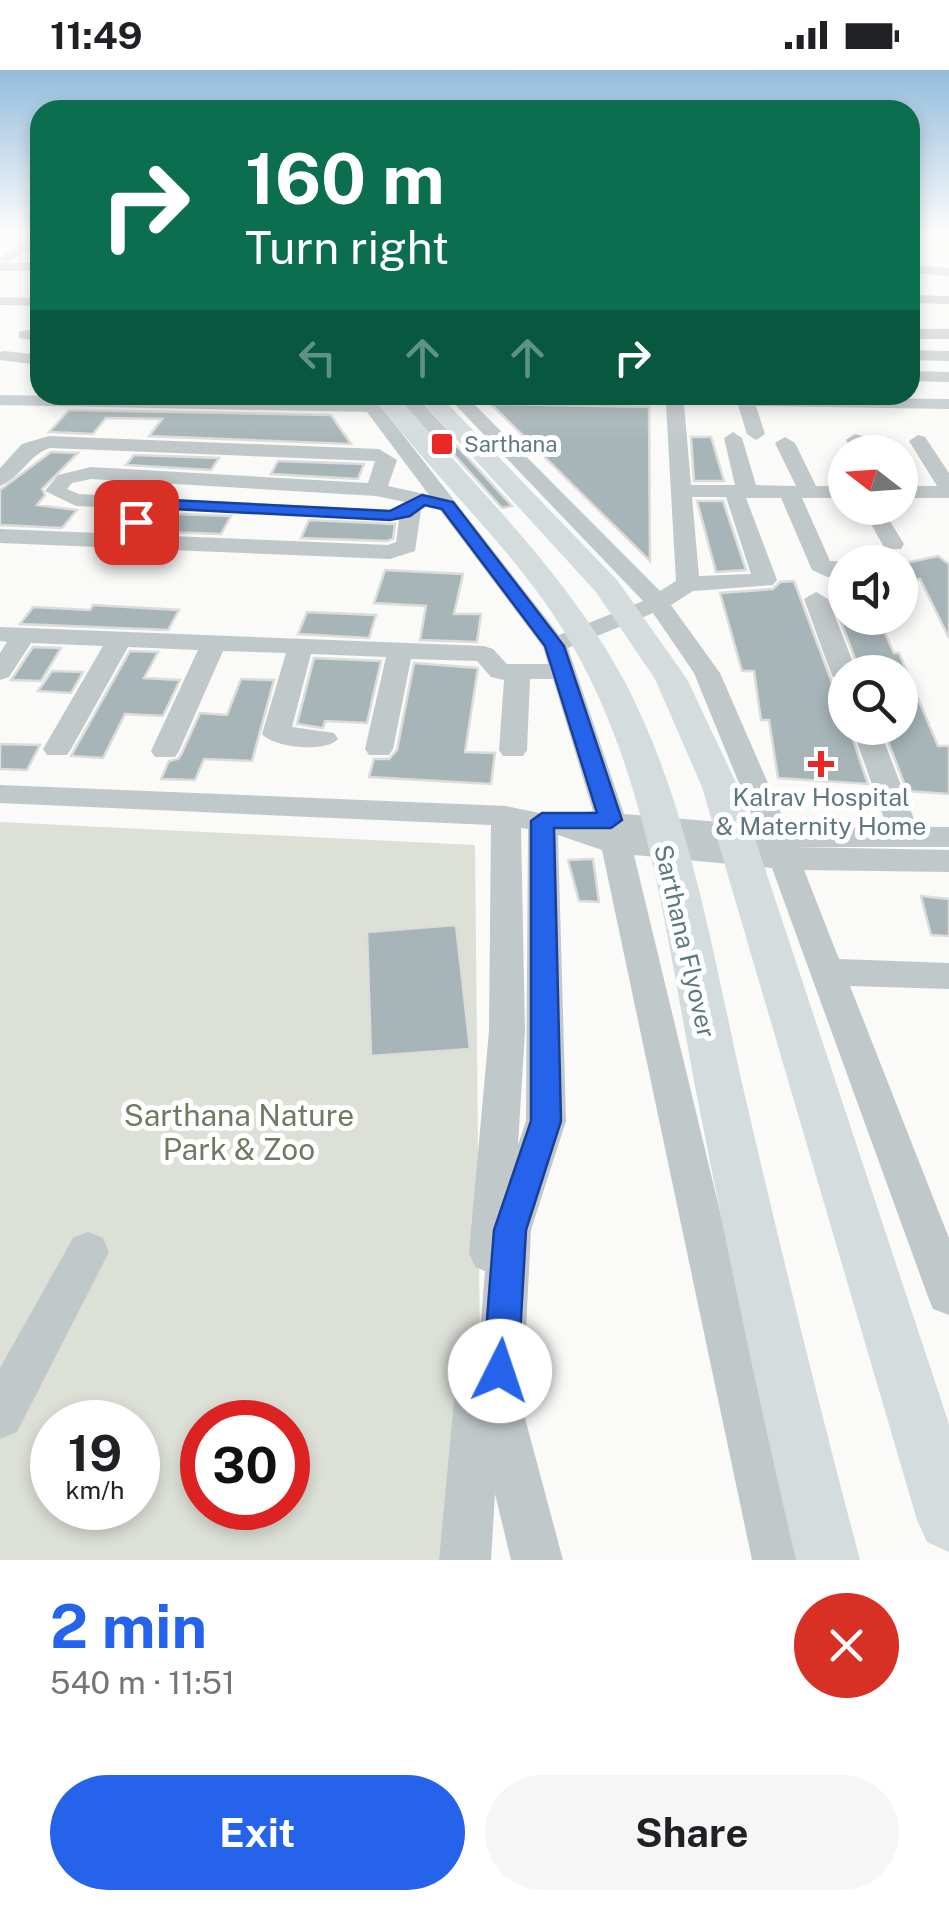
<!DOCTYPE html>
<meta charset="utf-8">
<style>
body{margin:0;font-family:"Public Sans",sans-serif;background:#f6f6f6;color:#202124;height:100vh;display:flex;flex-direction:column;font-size:38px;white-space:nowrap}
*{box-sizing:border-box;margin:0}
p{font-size:32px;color:#757577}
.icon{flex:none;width:55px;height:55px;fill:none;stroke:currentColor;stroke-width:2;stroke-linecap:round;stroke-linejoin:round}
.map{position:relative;height:1490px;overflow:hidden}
.panel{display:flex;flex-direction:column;background:#fff;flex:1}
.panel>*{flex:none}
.banner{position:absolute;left:30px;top:30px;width:890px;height:305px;border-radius:30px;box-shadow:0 5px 15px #0003;background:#0b6e4f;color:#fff;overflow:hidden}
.needle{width:65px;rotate:287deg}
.fabs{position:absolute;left:828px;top:365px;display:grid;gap:20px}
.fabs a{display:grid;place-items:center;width:90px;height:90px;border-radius:50%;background:#fff;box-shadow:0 5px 15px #0003;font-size:50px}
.speed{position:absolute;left:30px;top:1330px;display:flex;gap:20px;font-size:50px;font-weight:700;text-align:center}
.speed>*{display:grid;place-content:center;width:130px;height:130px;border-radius:50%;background:#fff;box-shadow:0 5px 15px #0003;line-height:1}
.speed small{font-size:25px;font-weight:400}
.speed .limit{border:15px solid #d22;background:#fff;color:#111}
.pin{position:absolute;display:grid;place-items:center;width:85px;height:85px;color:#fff;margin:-42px;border-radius:20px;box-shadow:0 5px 15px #0006}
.me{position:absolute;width:110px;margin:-55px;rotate:4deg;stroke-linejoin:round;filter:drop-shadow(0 0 8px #0008)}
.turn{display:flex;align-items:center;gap:35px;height:210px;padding:0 50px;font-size:45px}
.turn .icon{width:130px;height:130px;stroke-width:2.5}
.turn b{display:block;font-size:70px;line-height:85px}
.lanes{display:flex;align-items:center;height:95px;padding:0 50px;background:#0003;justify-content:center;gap:50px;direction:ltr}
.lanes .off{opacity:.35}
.round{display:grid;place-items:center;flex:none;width:105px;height:105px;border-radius:52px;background:#f6f6f6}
.overview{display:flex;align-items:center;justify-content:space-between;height:170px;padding:0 50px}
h1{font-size:60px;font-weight:700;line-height:75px;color:#2563eb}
.cta{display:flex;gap:20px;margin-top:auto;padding:20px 50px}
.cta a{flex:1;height:115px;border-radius:60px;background:#2563eb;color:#fff;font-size:40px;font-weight:700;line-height:115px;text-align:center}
.cta a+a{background:#f6f6f6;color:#202124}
.status{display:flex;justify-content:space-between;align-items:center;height:70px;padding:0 50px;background:#fff;direction:ltr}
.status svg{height:28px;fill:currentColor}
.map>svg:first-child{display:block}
</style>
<div class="status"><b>11:49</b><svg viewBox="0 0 49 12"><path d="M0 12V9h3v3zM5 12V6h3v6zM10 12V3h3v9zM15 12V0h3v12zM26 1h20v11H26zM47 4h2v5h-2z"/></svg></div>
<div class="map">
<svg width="949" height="1490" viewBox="0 0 949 1490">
<rect width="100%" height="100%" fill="#fafaf8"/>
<path fill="#dce0d7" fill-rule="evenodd" d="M0,752l475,23 7,715h-482zM52,1352h86v86h-86zM202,1352h86v86h-86z"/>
<path fill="#a7b5b8" stroke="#dcdcda" stroke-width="2.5" d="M491,334l158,3 1,154z
M69,340l262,5 20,29 -202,-8 13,-17 -56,-1 -13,16 -44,-2z
M691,367h20l13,44h-30z
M457,376l55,60 -10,2 -53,-59z
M51,382l27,1 -36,36 3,6 -8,10 40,5 -15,18 -62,-3v-35z
M134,385l85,3 -8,12 -85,-5z
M278,391l86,3 -6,15 -87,-5z
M697,431h26l23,69 -30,2z
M148,443l83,3 -10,18 -86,-3z
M309,450l86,4 -2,15 -6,2 -86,-3z
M938,486l11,8v74l-29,-59 -20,4v-19z
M385,500l78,4 -9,40h27l-4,28 -57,-2 6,-34 -52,-3z
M794,511l37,99 11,48h7l19,56 -90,-6 -9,-58h-8l-7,-49h-12l-22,-78 53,-4 7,-7z
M832,528h13v20h33l16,35h5l39,93h11v48l-42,-3 -24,-63h17v-56h-40z
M93,535l86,5 -11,20 -148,-6 13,-17 57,3z
M307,542l69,3 -7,23 -71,-4z
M33,577l28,1 -20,33 -30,-1z
M130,581l28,1 -14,26 36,2 -17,36 -38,-2 -22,44 -32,-2z
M314,588l67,3 -14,62 -42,-2 -2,7 -26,-4z
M414,593l64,5 -13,84 30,1 -4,31 -122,-7 5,-18h15l8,-9z
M52,601l31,1 -12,21 -33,-2z
M241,609l33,1 -22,81 -48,-2 -9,21 -34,-1 8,-18 9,-2 4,-6 18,-40 27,2z
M0,674l40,1 -13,25 -27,-1z
M593,789l6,43 -20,-1 -11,-41z
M921,826l28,3v37l-18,-1z
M456,855l14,124 -99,7 -4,-124z"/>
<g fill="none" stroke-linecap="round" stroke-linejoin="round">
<path fill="#c1c8ca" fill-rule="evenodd" d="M35,162h5v9l-32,22h32v8h-40v-8h6l-6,-4 2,-3z
M910,195l39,3v8l-39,-3z
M910,225l39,1v8l-39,-1z
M0,227l40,1v8l-40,-1z
M910,259h39v10h-39z
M25,260l15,2v10l-21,-4v-6z
M910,280l39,1v10l-39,-1z
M4,281l36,4v10l-40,-5v-8z
M910,301l39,1v10l-39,-1z
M0,325l359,6 -5,-6h18l187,240 84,-34 -197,-206 503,4v10l-193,-3 9,28 -9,6 -9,-6 -9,-29 -54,-1 7,81h44l-11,-47 9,-6 9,6 14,47 40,1 -21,-43 10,-6 10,6 21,43h29v12h-43l28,63 20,1h-5v13l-18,2 -15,-7 -31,-72h-35l31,82 -4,5 -80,6 -22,14 49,68 67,154h100l-35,-99h27l38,99h32v20h-154l154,3v22l-145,-2 35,89 110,4v26l-99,-3 99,252v77l-16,-6 -6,-15 -155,-426 -138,-13 170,705h-52l-150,-710 -44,-15 8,286 -35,109 -9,177 41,153h-52l-16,-66 -4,66h-52l18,-191 7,-16 15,-7 6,-75 -10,-4 -6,-14 20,-222 2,-206 -491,-22v-18l506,21 72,15 4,-7 11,-3 -40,-132h-23l-3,71 -4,6h-20l-4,-6 5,-70 -13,-3 -14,-16 -66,-2 -18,90 -4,6h-20l-4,-6 21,-92 -75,-3 -19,73 42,6 4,6c-12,14 -64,9 -76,-5l24,-81 -63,-2 -44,100 -4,6h-20l-4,-6 47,-101 -70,-3 -57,102 -4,6h-20l-4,-6 60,-103 -72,-3 -22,34 -9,3v-27l7,-11 -7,-1v-14l484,19 9,3 14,15h41l-5,-17 -103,-137 -14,-3 -5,3 -6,41 -25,8 -390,-16v-14l388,16 8,-3 3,-22 -323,-14 -31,-15 13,-16 33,-8 277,16 7,-22 -325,-13c-22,7 -29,30 -50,38v-18l22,-24 27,-8 330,13 18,11 -9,26 41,9 -62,-83 -367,-7zM470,330l196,4 10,177 -16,10zM91,409l285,17 29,6 -16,8 -310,-16 -12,-5 5,-6zM692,427h34l25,77 -52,2zM653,543l41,60 62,152 -132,-11 -56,-166zM521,758l7,1 -2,292 -8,24 7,-114z
M396,325h19l39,42v8h-14z
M855,364l7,2 9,16h-18l-7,-12z
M918,365l7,2 24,36v25h-49v-12h37l-28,-45z
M862,438h20l22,36 -3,5h-16z
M816,522l12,7 29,73h-12v12l-13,-8 -28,-77z
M88,1162l15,6 6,14 -92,180 -17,7v-71l73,-130z"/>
<path fill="#d5dcdd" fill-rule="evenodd" d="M373,325h23c80,93 172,179 230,289 63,122 86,266 116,399 37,160 76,319 118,477h-64c-37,-157 -70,-315 -101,-474 -28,-146 -46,-304 -120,-436 -53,-96 -139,-167 -202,-255z
M416,325h23l178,185 70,99 51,108 211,637v128l-22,-10 -10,-22 -215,-733 -47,-108 -59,-87z"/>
</g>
<linearGradient id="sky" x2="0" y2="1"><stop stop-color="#94bcdc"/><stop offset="0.44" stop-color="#fdfdfc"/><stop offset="1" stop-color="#fdfdfc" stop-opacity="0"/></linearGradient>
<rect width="949" height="371" fill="url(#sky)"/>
<path fill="#2563eb" stroke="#184099" stroke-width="2.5" d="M422,425l31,7 111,144 58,174 -11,8h-57l7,293 -35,109 -8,141 -5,13 -13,5 -12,-5 -5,-13 11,-141 37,-109v-300l11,-8h55l-52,-167 -103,-137 -17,-4 -15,11 -20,4 -236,-12 -12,18 -14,-4 16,-22 6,-1 240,12z"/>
<g fill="#ec2826" stroke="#fff" stroke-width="4">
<rect x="430" y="362" width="24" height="24" rx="5"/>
<path d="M816 679h10v10h10v10h-10v10h-10v-10h-10v-10h10z"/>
</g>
<g text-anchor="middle" stroke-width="10" stroke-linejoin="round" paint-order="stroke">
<g font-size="22" fill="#5f787e" stroke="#fff" text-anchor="start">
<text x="464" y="382">Sarthana</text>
</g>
<g font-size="25" fill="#5f787e" stroke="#fff">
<text x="821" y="736">Kalrav Hospital<tspan x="821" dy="29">&amp; Maternity Home</tspan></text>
</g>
<g font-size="25" fill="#5f787e" stroke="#fff">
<text transform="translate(685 871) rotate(77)" y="9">Sarthana Flyover</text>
</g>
<g font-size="30" fill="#6d7b63" stroke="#fff">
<text x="239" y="1056">Sarthana Nature<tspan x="239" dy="34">Park &amp; Zoo</tspan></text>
</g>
</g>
</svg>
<div class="fabs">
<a><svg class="needle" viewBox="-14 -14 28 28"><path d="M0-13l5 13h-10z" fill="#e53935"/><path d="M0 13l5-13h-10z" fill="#757577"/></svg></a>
<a><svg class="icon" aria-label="sound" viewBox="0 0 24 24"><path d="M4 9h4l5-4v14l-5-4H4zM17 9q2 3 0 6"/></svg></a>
<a><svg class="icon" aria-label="search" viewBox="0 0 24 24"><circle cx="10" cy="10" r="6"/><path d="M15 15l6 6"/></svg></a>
</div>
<div class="speed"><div>19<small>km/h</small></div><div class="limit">30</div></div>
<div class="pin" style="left:136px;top:452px;background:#d93025"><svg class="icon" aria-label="arrive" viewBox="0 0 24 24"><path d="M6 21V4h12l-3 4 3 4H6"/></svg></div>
<svg class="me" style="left:500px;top:1301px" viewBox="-20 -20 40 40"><circle r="19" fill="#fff"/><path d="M0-13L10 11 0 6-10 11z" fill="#2563eb"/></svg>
<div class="banner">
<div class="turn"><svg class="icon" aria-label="right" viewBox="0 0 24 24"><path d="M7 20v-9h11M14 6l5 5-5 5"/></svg><div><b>160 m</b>Turn right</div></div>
<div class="lanes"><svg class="icon off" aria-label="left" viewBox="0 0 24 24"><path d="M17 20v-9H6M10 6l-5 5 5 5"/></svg><svg class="icon off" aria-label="ahead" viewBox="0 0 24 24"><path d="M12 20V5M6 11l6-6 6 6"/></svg><svg class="icon off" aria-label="ahead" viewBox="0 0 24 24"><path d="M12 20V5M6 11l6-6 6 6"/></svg><svg class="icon" aria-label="right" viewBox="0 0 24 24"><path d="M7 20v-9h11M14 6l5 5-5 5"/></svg></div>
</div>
</div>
<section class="panel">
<div class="overview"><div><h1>2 min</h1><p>540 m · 11:51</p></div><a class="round" style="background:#d93025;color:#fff"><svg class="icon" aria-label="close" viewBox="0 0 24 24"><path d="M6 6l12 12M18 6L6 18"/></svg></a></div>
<div class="cta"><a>Exit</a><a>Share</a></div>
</section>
